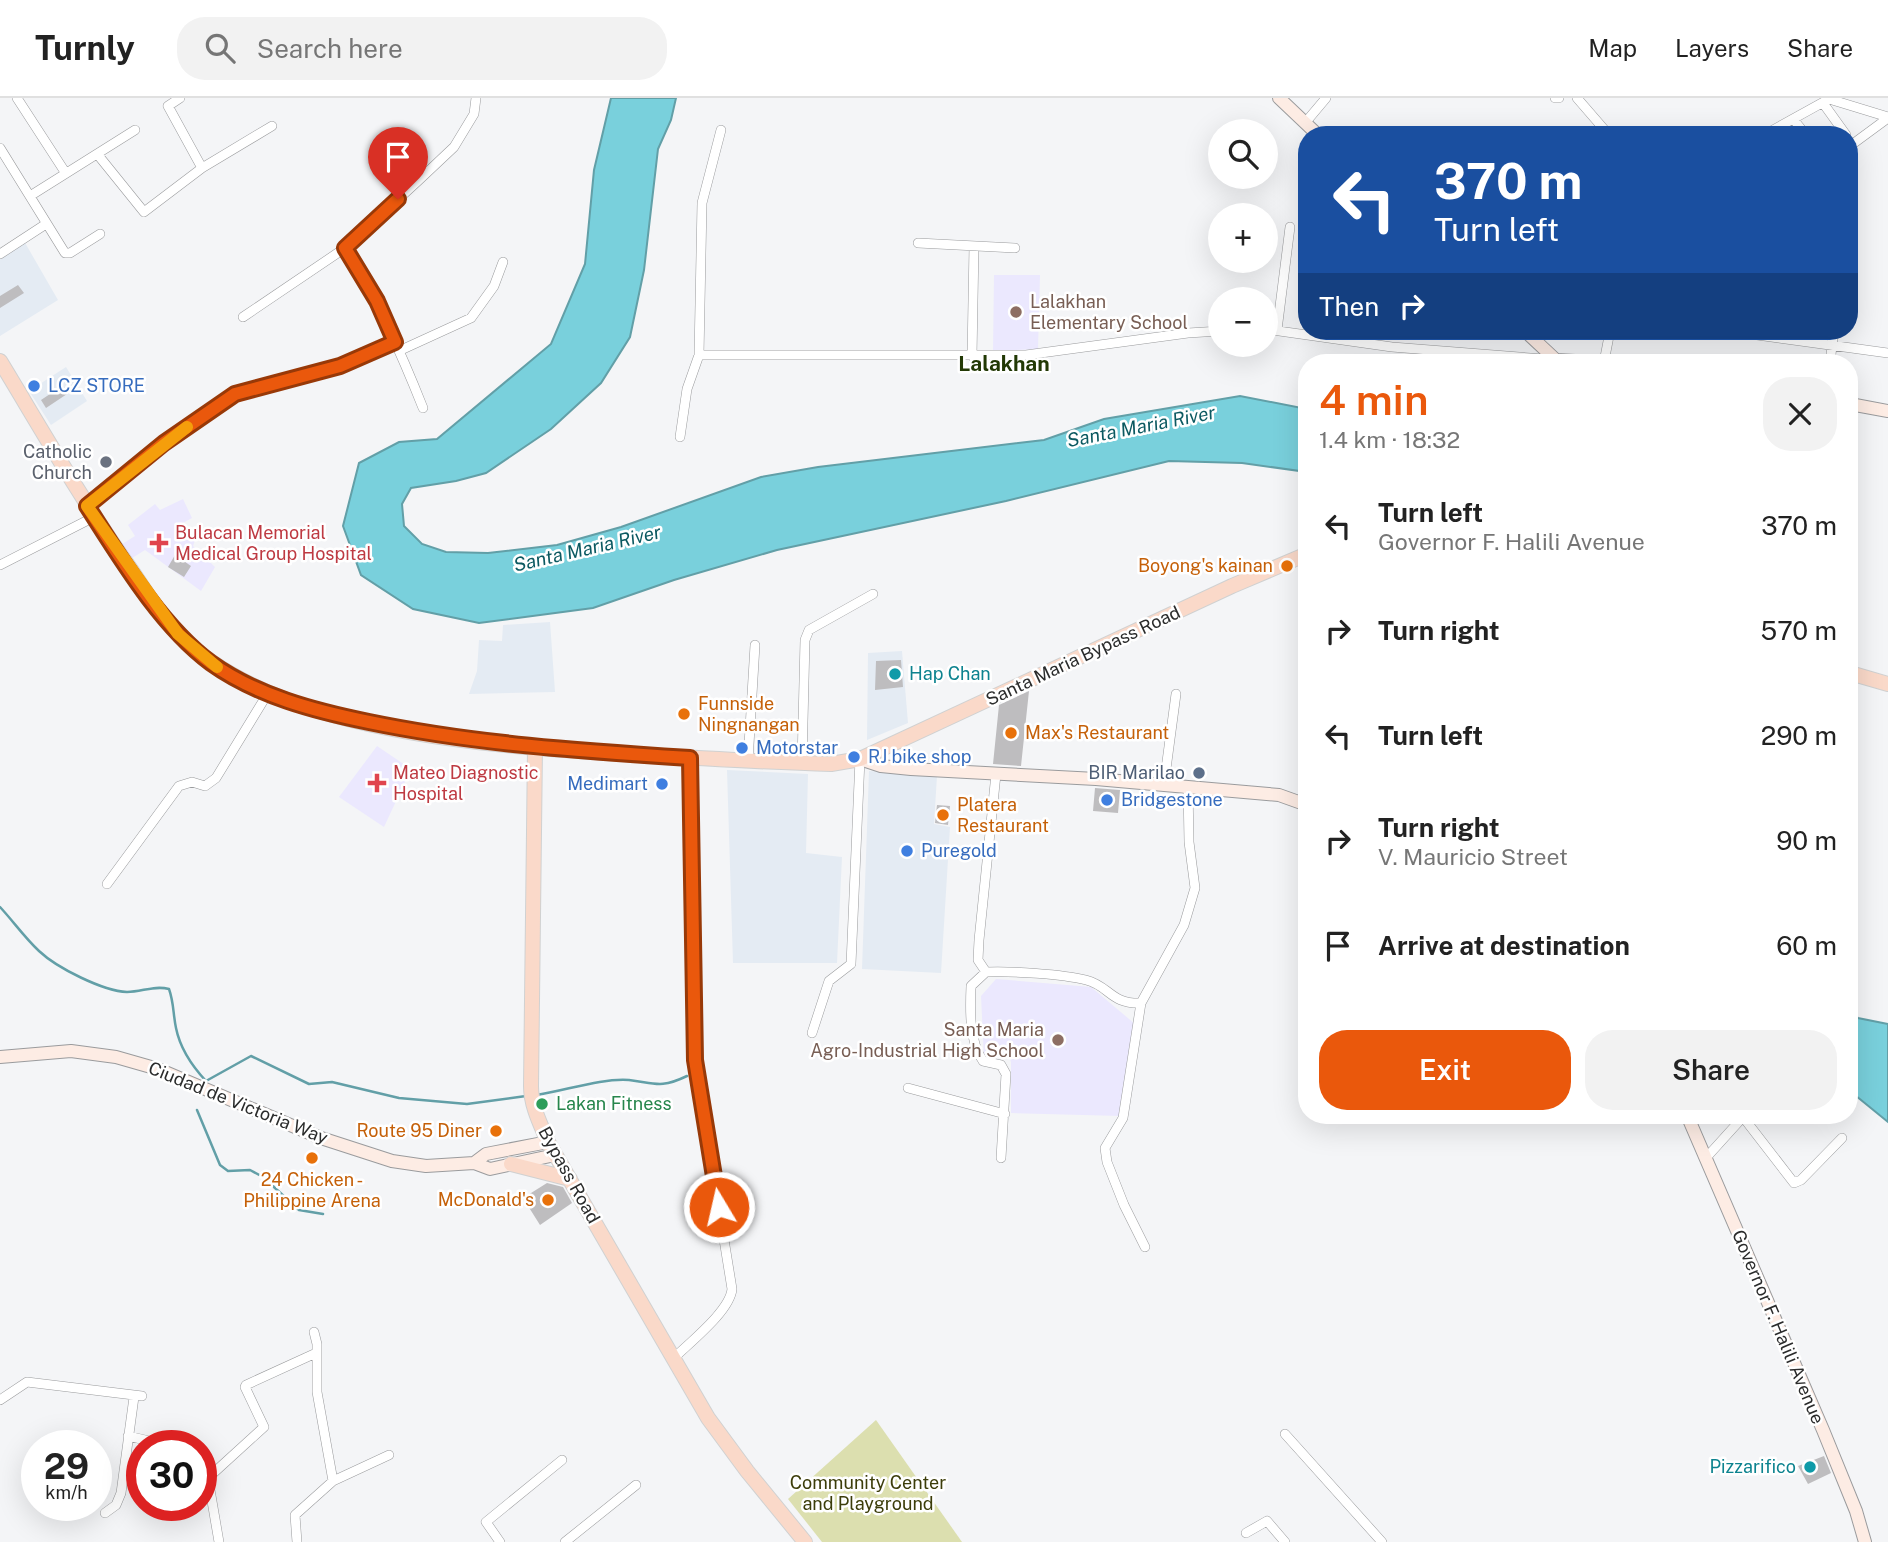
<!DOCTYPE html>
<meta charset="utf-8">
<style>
body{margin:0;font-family:"Public Sans",sans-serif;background:#f2f2f2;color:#222;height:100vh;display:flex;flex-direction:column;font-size:26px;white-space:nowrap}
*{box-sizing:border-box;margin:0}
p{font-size:23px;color:#767676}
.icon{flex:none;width:38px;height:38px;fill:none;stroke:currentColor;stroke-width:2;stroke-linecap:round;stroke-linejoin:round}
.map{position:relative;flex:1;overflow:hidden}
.drawer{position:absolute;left:1298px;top:256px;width:560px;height:770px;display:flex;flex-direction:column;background:#fff;border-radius:28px;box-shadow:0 7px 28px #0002}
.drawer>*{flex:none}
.hud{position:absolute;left:1298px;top:28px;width:560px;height:214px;border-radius:28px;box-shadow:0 7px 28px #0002;background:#1a4fa0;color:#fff;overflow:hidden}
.controls{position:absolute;left:1208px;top:21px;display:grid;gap:14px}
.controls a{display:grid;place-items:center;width:70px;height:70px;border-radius:50%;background:#fff;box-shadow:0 7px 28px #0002;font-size:35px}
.speed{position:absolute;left:21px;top:1332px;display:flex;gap:14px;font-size:35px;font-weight:700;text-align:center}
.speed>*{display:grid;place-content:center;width:91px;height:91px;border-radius:50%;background:#fff;box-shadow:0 7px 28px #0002;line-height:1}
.speed small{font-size:18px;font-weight:400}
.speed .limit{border:10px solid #d22;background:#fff;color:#111}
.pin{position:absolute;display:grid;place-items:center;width:60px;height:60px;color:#fff;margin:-72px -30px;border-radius:50% 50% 50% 0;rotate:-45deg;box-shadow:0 0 7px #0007}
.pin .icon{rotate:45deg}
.me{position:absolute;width:77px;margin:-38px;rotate:351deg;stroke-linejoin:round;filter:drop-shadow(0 0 5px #0008)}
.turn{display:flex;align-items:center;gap:24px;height:147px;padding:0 21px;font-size:32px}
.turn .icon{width:91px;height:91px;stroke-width:2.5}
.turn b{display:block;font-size:49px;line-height:60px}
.then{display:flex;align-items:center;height:66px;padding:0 21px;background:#0003;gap:14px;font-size:26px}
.round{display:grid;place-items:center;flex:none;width:74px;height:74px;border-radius:28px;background:#f2f2f2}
.head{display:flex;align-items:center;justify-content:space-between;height:119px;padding:0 21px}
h1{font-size:42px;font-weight:600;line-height:52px;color:#ea580c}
.cta{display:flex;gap:14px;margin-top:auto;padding:14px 21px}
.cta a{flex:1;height:80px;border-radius:28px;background:#ea580c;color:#fff;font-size:28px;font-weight:600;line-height:80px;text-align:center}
.cta a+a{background:#f2f2f2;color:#222}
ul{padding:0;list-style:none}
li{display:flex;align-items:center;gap:21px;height:105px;padding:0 21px}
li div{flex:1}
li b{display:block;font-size:26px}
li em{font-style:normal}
header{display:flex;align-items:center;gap:42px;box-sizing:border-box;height:98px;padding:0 35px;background:#fff;border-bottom:2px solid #e0e0e0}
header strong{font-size:33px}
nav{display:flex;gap:38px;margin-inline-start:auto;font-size:24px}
.search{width:490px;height:63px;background:#f2f2f2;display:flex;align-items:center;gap:18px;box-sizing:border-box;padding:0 24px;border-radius:28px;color:#767676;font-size:26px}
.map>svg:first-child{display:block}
</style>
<header>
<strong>Turnly</strong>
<div class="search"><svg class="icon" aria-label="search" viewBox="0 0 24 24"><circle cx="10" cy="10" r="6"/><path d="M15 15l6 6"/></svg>Search here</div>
<nav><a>Map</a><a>Layers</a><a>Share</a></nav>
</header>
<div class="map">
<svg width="1888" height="1444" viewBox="0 0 1888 1444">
<rect width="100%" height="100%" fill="#f4f5f7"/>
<path fill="#e4ebf3" d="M24,143l34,59 -58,36v-79z
M66,269l21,34 -36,24 -22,-34z
M550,524l5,70 -86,2 8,-23 2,-31 23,1 1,-16z
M902,553l6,72 -41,17 1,-87z
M727,672l81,4 -2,79 36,4 -5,106h-104z
M869,673l68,5 -3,48 16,3 -9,146 -79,-4z"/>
<path fill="#ebe8fe" d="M994,177h46l-2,74 -45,2z
M183,401l9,19 -11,6 14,16 -2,6 22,21 -14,24 -56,-41 -16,10 -10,-14 16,-10 -7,-11 27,-21 5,6z
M377,648l34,23 -27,58 -45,-30z
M996,881l95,8 44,37 -14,92 -110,-3v-51l-2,-6 -25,3 -3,-63z"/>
<path fill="#dcdfaf" d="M876,1322l86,122h-140l-34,-43z"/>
<path fill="#79d0dc" stroke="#629fa7" stroke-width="2" d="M611,0h65l-5,22 -13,29 -14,121 -14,67 -29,46 -50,46 -65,44 -30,8 -45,7 -9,16 2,22 18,18 24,8 42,1 69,-8 64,-18 140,-50 57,-10 226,-27 60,-21 136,-23 67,13v63l-65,-9 -73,-2 -163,40 -229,49 -103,30 -81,28 -114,15 -66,-14 -52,-34 -18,-49 16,-63 40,-21 38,-3 114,-95 34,-80 9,-94z
M1850,912l8,8 30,6v98l-38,-31z"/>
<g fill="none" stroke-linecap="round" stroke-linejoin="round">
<path stroke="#629fa7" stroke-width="2.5" d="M0,809c13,14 25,31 39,44 18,17 64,40 88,41 15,0 27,-7 42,-3 5,14 4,25 7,39 4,20 16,38 30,53l45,-25 58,28 23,-2 67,16 68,6 59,-8
M536,997c29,-4 64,-17 93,-15 26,3 31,9 58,-4
M197,1012l23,55 8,6 22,-1 13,7 36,33 24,4"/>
</g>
<path fill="#bebdbf" d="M18,187l6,8 -24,15v-12z
M62,288l5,8 -21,14 -5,-8z
M175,457l16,11 -7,11 -16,-10z
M901,562l2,27 -28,3 1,-29z
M1029,593l-8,75 -28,-2 6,-59z
M1095,690l25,2 -2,23 -25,-2z
M937,707l13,1 -2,19 -13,-2z
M547,1085l16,4 9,16 -32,22 -17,-27z
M1824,1358l7,17 -23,11 -10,-18z"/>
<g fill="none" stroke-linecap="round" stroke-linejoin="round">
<defs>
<path id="minor" d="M17,0l48,74
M180,0l-12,8 34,62
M1555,0h4
M1577,0l32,37
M1823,5l23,32
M1794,22l12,15
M1305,25l21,-25
M1764,37l65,-36 59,18
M1850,48l38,-28
M0,50l65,105h5l30,-19
M98,57l46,57 58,-44 70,-42
M30,98l105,-66
M918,145l97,5
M345,150c33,54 55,102 78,160
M0,156l46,-30
M243,219l102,-69 74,-68 35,-33 20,-33 2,-16
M1265,231l127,18 164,13
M1277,232l13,-103
M1728,233l160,22
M401,252l70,-32 23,-32 9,-24
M699,257h327l162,-22 32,-2
M972,258l2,-110
M1604,264l6,-31
M1830,264l4,-31
M680,339l7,-48 12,-34 3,-152 19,-73
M87,408l77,-63 71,-49 105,-28 55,-24
M0,467l94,-48
M748,663l7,-116
M802,665l3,-123 4,-10 64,-36
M1164,686l12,-90
M107,786l72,-98 13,-4 13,4 11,-8 52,-85
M986,874l-8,-12 1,-20 17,-166
M1141,905l-18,115 -18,30 2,14 17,43 21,42
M812,935l17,-52 22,-17 9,-205
M908,990l97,26
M1001,1060l5,-84 -5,-9 -18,-4c-14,-19 -13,-52 -12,-75l15,-14c25,-1 76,2 100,8 24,6 24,24 55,23l43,-78 11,-37 -6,-46 -1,-55
M1705,1061l38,-42 51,66 7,-3 41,-42
M314,1234l3,12v48l16,89
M673,1261c17,-17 57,-48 59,-70l-37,-229 -6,-302
M0,1302l27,-18 115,14
M1285,1336l97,108
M128,1338l43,10
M208,1380l56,-51 -19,-40 1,-2 70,-32
M208,1380l11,64
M105,1415l11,-8 5,-12 13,-96
M1246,1435l21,-12 18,21
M297,1444l-2,-27 38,-34 56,-26
M500,1444l-14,-20 76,-62
M565,1444l71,-57"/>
<path id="secondary" d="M1279,0l39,37
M1525,233l31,29 38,2
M1850,306l38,7
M860,661l21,7 30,3 185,10 183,16 28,10
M0,959l71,-6 45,6 42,12 163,69 71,23 34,5 48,-3 16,6 65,-14
M1687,1017l136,315 33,81 9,31
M474,1065l12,-9 62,-12"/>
<path id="primary" d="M0,263c43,71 84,143 132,210 15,22 29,46 47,64 97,98 314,111 446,119 69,4 137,8 206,10l29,-5 372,-173 75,-32
M1850,575l38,11
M535,649l-4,339c0,20 9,37 17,56l160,276 39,53 58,71
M511,1066l59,15"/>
</defs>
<use href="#minor" stroke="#9a9b9d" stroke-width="10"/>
<use href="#secondary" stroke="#9a9b9d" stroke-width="14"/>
<use href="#primary" stroke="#d0d1d1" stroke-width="16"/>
<use href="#minor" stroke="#fff" stroke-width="9"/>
<use href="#secondary" stroke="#fdece4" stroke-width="12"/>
<use href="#primary" stroke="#fad9c9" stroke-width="14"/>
</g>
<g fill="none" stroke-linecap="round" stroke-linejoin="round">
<defs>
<path id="route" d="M398,101l-53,49 32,53 18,41 -55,24 -105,28 -71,49 -77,63c34,53 74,120 124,157 46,33 104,48 158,59 106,22 213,29 321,36l5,302 24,147"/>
</defs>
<use href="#route" stroke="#983908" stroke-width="18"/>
<use href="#route" stroke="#ea580c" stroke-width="12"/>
<path stroke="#f59e0b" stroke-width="12" d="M187,329l-100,79 91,128 39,33"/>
</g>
<g fill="#8d6e63" stroke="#fff" stroke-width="2.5">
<circle cx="1016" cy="214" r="7"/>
<circle cx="1058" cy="942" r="7"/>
</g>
<g fill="#3f7fe0" stroke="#fff" stroke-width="2.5">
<circle cx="34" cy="288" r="7"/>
<circle cx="742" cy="650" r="7"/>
<circle cx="854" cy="659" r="7"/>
<circle cx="662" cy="686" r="7"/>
<circle cx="1107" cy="702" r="7"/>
<circle cx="907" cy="753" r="7"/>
</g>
<circle fill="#6b7280" stroke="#fff" stroke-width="2.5" cx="106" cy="364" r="7"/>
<g fill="#e0444e" stroke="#fff" stroke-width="2.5">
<path d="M155.5 434.5h7v7h7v7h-7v7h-7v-7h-7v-7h7z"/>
<path d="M373.5 674.5h7v7h7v7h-7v7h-7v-7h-7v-7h7z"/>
</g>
<g fill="#e8710a" stroke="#fff" stroke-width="2.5">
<circle cx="1287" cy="468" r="7"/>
<circle cx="684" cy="616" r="7"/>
<circle cx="1011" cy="635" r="7"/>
<circle cx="943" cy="717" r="7"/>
<circle cx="496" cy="1033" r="7"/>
<circle cx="312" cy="1060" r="7"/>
<circle cx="548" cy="1102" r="7"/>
</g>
<g fill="#0f9aa8" stroke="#fff" stroke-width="2.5">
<circle cx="895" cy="576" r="7"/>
<circle cx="1810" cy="1369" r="7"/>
</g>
<circle fill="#5c6f8a" stroke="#fff" stroke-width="2.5" cx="1199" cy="675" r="7"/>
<circle fill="#2e9e5b" stroke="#fff" stroke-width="2.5" cx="542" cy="1006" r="7"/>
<g text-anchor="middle" stroke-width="5" stroke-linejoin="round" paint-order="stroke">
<g font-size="18" fill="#785e54" stroke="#fff" text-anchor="start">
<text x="1030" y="210">Lalakhan<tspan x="1030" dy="21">Elementary School</tspan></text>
<text x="1044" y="938" text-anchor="end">Santa Maria<tspan x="1044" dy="21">Agro-Industrial High School</tspan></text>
</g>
<g font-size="18" fill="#366cbe" stroke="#fff" text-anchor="start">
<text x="48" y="294">LCZ STORE</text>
<text x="756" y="656">Motorstar</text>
<text x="868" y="665">RJ bike shop</text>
<text x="648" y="692" text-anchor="end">Medimart</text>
<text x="1121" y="708">Bridgestone</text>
<text x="921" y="759">Puregold</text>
</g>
<g font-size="18" fill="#5b616d" stroke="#fff" text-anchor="end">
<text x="92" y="360">Catholic<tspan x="92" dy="21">Church</tspan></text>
</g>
<g font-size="18" fill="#be3a42" stroke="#fff" text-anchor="start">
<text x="175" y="441">Bulacan Memorial<tspan x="175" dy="21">Medical Group Hospital</tspan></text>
<text x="393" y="681">Mateo Diagnostic<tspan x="393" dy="21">Hospital</tspan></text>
</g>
<g font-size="18" fill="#c56008" stroke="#fff" text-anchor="end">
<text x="1273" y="474">Boyong's kainan</text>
<text x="698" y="612" text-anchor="start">Funnside<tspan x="698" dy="21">Ningnangan</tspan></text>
<text x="1025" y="641" text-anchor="start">Max's Restaurant</text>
<text x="957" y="713" text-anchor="start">Platera<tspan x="957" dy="21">Restaurant</tspan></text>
<text x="482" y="1039">Route 95 Diner</text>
<text x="312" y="1088" text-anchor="middle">24 Chicken -<tspan x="312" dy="21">Philippine Arena</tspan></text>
<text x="534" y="1108">McDonald's</text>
</g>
<g font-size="18" fill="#2b2c2c" stroke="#fff">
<text transform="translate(1083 558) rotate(-25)" y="6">Santa Maria Bypass Road</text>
<text transform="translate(238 1005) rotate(22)" y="6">Ciudad de Victoria Way</text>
<text transform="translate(569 1077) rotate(61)" y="6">Bypass Road</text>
<text transform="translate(1778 1229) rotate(67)" y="6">Governor F. Halili Avenue</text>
</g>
<g font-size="18" fill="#0d838f" stroke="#fff" text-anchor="start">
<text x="909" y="582">Hap Chan</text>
<text x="1796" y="1375" text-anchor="end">Pizzarifico</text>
</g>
<g font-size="18" fill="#4e5e75" stroke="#fff" text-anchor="end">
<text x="1185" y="681">BIR Marilao</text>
</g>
<g font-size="18" fill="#27864d" stroke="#fff" text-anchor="start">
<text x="556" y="1012">Lakan Fitness</text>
</g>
<g font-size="18" fill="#3c3d0a" stroke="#fff">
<text x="868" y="1391">Community Center<tspan x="868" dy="21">and Playground</tspan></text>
</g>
<g font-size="19" font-style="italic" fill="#0b5961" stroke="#fff">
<text transform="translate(1141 328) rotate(-11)" y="7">Santa Maria River</text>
<text transform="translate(587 450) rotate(-13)" y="7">Santa Maria River</text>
</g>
<g font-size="21" font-weight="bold" fill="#223905" stroke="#fff">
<text x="1004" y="273">Lalakhan</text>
</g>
</g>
</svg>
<div class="controls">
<a><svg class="icon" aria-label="search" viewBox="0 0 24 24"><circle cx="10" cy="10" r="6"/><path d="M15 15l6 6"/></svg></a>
<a>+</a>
<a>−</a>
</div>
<div class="speed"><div>29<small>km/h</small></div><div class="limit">30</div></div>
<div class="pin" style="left:398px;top:101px;background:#d93025"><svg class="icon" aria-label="arrive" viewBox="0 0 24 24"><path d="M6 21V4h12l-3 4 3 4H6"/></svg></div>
<svg class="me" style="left:719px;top:1109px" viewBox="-20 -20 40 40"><circle r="17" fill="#ea580c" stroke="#fff" stroke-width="3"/><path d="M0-11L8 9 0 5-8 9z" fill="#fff"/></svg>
<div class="hud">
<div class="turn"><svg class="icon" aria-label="left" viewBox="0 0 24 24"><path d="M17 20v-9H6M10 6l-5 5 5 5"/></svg><div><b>370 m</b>Turn left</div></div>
<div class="then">Then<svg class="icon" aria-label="right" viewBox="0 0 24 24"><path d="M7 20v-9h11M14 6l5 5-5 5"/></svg></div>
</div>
<section class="drawer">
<div class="head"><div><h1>4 min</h1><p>1.4 km · 18:32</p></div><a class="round"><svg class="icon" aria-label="close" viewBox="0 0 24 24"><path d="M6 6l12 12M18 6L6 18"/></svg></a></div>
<ul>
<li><svg class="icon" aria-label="left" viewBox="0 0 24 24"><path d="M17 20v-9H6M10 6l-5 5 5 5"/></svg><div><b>Turn left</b><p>Governor F. Halili Avenue</p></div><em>370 m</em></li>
<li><svg class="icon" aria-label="right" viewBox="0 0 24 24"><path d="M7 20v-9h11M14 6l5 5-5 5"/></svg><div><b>Turn right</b></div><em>570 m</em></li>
<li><svg class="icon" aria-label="left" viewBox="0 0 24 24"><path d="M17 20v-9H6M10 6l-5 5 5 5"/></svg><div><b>Turn left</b></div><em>290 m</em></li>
<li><svg class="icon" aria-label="right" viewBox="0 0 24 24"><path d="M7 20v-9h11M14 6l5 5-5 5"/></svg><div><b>Turn right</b><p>V. Mauricio Street</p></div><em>90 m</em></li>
<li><svg class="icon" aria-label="arrive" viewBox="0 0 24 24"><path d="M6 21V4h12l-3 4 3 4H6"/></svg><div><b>Arrive at destination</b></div><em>60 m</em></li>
</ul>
<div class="cta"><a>Exit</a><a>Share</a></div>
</section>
</div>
